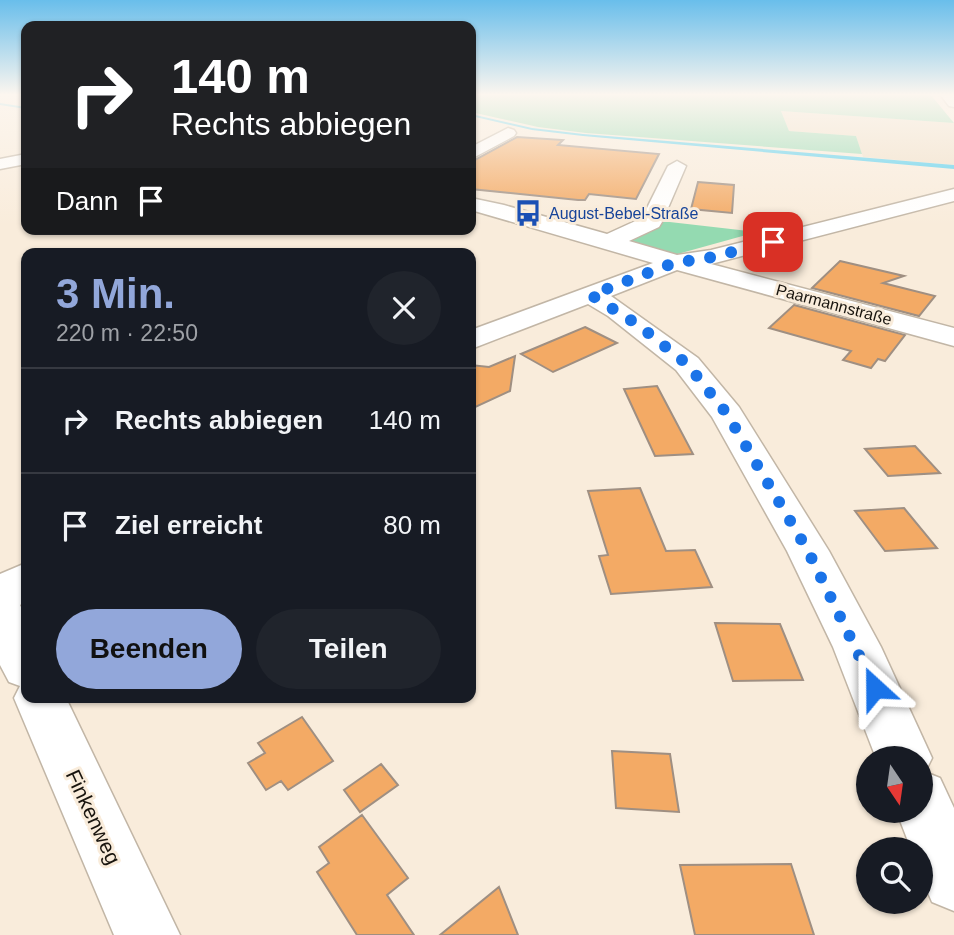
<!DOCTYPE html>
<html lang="de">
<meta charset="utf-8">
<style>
body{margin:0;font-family:Arial,sans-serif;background:#20242c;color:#f1f3f6;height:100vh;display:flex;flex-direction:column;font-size:26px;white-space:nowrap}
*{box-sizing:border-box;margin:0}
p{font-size:23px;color:#9ea1a6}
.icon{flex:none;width:38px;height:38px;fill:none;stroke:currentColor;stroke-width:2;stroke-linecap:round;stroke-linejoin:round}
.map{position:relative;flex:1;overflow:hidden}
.details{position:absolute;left:21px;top:248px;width:455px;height:455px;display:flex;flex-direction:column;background:#171b24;border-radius:14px;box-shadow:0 2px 5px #0004}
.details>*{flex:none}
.guide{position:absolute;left:21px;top:21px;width:455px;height:214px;border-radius:14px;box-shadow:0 2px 5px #0004;background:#202124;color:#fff;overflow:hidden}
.needle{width:46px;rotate:167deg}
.tools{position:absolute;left:856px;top:746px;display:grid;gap:14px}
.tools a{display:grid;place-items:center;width:77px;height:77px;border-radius:50%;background:#171b24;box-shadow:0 2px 5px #0004;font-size:35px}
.pin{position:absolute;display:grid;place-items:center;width:60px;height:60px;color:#fff;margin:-30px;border-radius:14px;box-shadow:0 4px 10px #0006}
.me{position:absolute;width:77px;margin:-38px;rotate:336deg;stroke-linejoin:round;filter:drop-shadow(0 0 5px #0008)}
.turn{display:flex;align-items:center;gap:24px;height:147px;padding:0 35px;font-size:32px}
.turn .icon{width:91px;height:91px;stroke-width:2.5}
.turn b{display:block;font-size:49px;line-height:60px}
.then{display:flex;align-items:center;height:66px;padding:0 35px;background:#0003;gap:14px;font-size:26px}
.round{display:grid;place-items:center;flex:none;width:74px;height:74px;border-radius:37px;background:#20242c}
.head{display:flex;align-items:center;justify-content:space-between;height:119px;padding:0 35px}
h1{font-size:42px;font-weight:800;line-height:52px;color:#92a7da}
.action{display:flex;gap:14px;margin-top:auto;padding:14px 35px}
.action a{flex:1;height:80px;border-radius:42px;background:#92a7da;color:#111;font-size:28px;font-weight:800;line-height:80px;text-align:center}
.action a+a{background:#20242c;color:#f1f3f6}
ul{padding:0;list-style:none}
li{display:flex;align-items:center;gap:21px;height:105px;padding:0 35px;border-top:2px solid #363941}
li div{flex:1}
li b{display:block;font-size:26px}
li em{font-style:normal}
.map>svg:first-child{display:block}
</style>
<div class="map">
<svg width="954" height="935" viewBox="0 0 954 935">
<rect width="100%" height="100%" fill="#f9ecdb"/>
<path fill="#f0dfc7" d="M781,111l173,12v42l-91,-8 -7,-21 -67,-5z"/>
<path fill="#94dab1" d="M471,94h459l24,29 -173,-12 8,20 67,5 6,18 -276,-21 -48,-6 -67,-15z
M661,221l96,11 -83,23 -48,-14z"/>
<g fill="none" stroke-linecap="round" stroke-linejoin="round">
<path fill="#4acdef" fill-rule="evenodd" d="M0,103l26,4v2l-26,-4z
M471,114l61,14 51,6 371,31v4l-371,-33 -51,-6 -61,-14z"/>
</g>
<path fill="#f3aa65" stroke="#9f8f82" stroke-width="2" d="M517,137l46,3 -5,5 101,9 -23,45 -47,-5 -4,6h-7l-107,-11v-27z
M698,182l36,3 -2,28 -41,-4z
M840,261l64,15 -21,7 52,13 -16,20 -107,-28z
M794,305l111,30 -20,26 -7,-2 -7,9 -28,-8 8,-9 -82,-23z
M585,327l32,16 -64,29 -32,-18z
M515,356l-5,35 -39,18v-44l18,2z
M657,386l36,68 -38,2 -31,-67z
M915,446l25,27 -52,3 -23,-27z
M640,488l26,63 29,-1 17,37 -101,7 -12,-38 9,-1 -20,-64z
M904,508l33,40 -52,3 -30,-40z
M715,623l65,1 23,56 -70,1z
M302,717l31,44 -45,29 -7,-9 -15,9 -18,-27 17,-10 -7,-10z
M612,751l58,3 9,58 -63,-4z
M381,764l17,21 -38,27 -16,-22z
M362,815l46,63 -21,17 27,40h-57l-40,-63 12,-9 -10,-16z
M791,864l23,71h-119l-15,-70z
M499,887l19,48h-78z"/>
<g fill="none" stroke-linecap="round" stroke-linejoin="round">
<defs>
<path id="street" d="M940,94h14v13l-5,-1z
M508,128l6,2 2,3 -2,3 -43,23v-12z
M26,154v10l-26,5v-10z
M677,161l9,5 -24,56 -3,5 -30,14 48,14 34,-5 243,-61v12l-243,63 243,64v18l-277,-76 -66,26 87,62 41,49 90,144 52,96 51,111 -7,14 15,6 14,30v103l-22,-9 -12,-28v-25h-9l-15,-39h24v-52h-44l-43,-111 -46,-96 -75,-134 -36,-47 -68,-54 -20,-12 -117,45v-19l182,-67 -182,-53v-12l33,7 103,29 35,-16 26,-52z
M26,563v38l-6,4 6,12v81h40l114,237h-66l-100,-237 6,-12 -11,-4 -9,-17v-91z"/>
</defs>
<use href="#street" stroke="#c2b6a6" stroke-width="3"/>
<use href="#street" fill="#fff" fill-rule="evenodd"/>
</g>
<linearGradient id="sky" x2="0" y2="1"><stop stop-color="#69beeb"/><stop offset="0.42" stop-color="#fcf6ef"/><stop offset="1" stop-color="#fcf6ef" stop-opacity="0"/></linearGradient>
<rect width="954" height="225" fill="url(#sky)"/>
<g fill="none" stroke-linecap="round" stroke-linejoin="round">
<path stroke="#1a73e8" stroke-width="12" stroke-dasharray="0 21.6" d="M773,242l-69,17 -28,3 -85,33 46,29 50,40 40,50 81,137 67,137"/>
</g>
<defs>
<symbol id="bus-bare" viewBox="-9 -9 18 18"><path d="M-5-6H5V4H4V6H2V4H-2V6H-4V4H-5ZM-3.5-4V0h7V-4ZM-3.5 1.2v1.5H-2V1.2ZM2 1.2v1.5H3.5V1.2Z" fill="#1a4fb4" stroke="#f9ecdb" stroke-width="2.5" paint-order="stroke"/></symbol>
</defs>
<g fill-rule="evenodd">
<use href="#bus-bare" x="509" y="194" width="38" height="38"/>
</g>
<g text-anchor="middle" stroke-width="6" stroke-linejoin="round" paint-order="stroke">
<g font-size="16" fill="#164399" stroke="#f9ecdb" text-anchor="start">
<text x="549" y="219">August-Bebel-Straße</text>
</g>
<g font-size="16" fill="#18140e" stroke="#f9ecdb">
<text transform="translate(834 304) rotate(15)" y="6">Paarmannstraße</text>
</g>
<g font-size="21" fill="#18140e" stroke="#f9ecdb">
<text transform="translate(93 817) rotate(65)" y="7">Finkenweg</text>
</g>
</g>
</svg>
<div class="tools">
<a><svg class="needle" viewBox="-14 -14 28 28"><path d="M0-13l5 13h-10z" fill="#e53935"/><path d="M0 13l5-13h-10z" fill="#9ea1a6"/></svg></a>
<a><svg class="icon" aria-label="search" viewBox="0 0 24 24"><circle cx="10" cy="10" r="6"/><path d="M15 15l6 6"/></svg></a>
</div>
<div class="pin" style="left:773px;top:242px;background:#d93025"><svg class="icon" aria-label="arrive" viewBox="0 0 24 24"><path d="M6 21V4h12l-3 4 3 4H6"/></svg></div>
<svg class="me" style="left:875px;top:688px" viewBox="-20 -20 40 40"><path d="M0-17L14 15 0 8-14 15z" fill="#1a73e8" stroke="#fff" stroke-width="4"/></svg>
<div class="guide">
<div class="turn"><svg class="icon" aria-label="right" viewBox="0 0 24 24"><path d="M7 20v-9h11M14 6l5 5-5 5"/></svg><div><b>140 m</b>Rechts abbiegen</div></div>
<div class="then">Dann<svg class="icon" aria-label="arrive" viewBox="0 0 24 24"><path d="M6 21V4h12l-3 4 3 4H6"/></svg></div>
</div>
<section class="details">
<div class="head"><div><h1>3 Min.</h1><p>220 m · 22:50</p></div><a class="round"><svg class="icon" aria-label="close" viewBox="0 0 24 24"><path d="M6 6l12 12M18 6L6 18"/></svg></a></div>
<ul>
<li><svg class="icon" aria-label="right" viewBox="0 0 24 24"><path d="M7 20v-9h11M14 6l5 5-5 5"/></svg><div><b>Rechts abbiegen</b></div><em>140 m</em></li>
<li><svg class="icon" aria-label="arrive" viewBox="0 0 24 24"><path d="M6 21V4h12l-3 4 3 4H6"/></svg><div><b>Ziel erreicht</b></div><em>80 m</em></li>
</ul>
<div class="action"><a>Beenden</a><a>Teilen</a></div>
</section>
</div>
